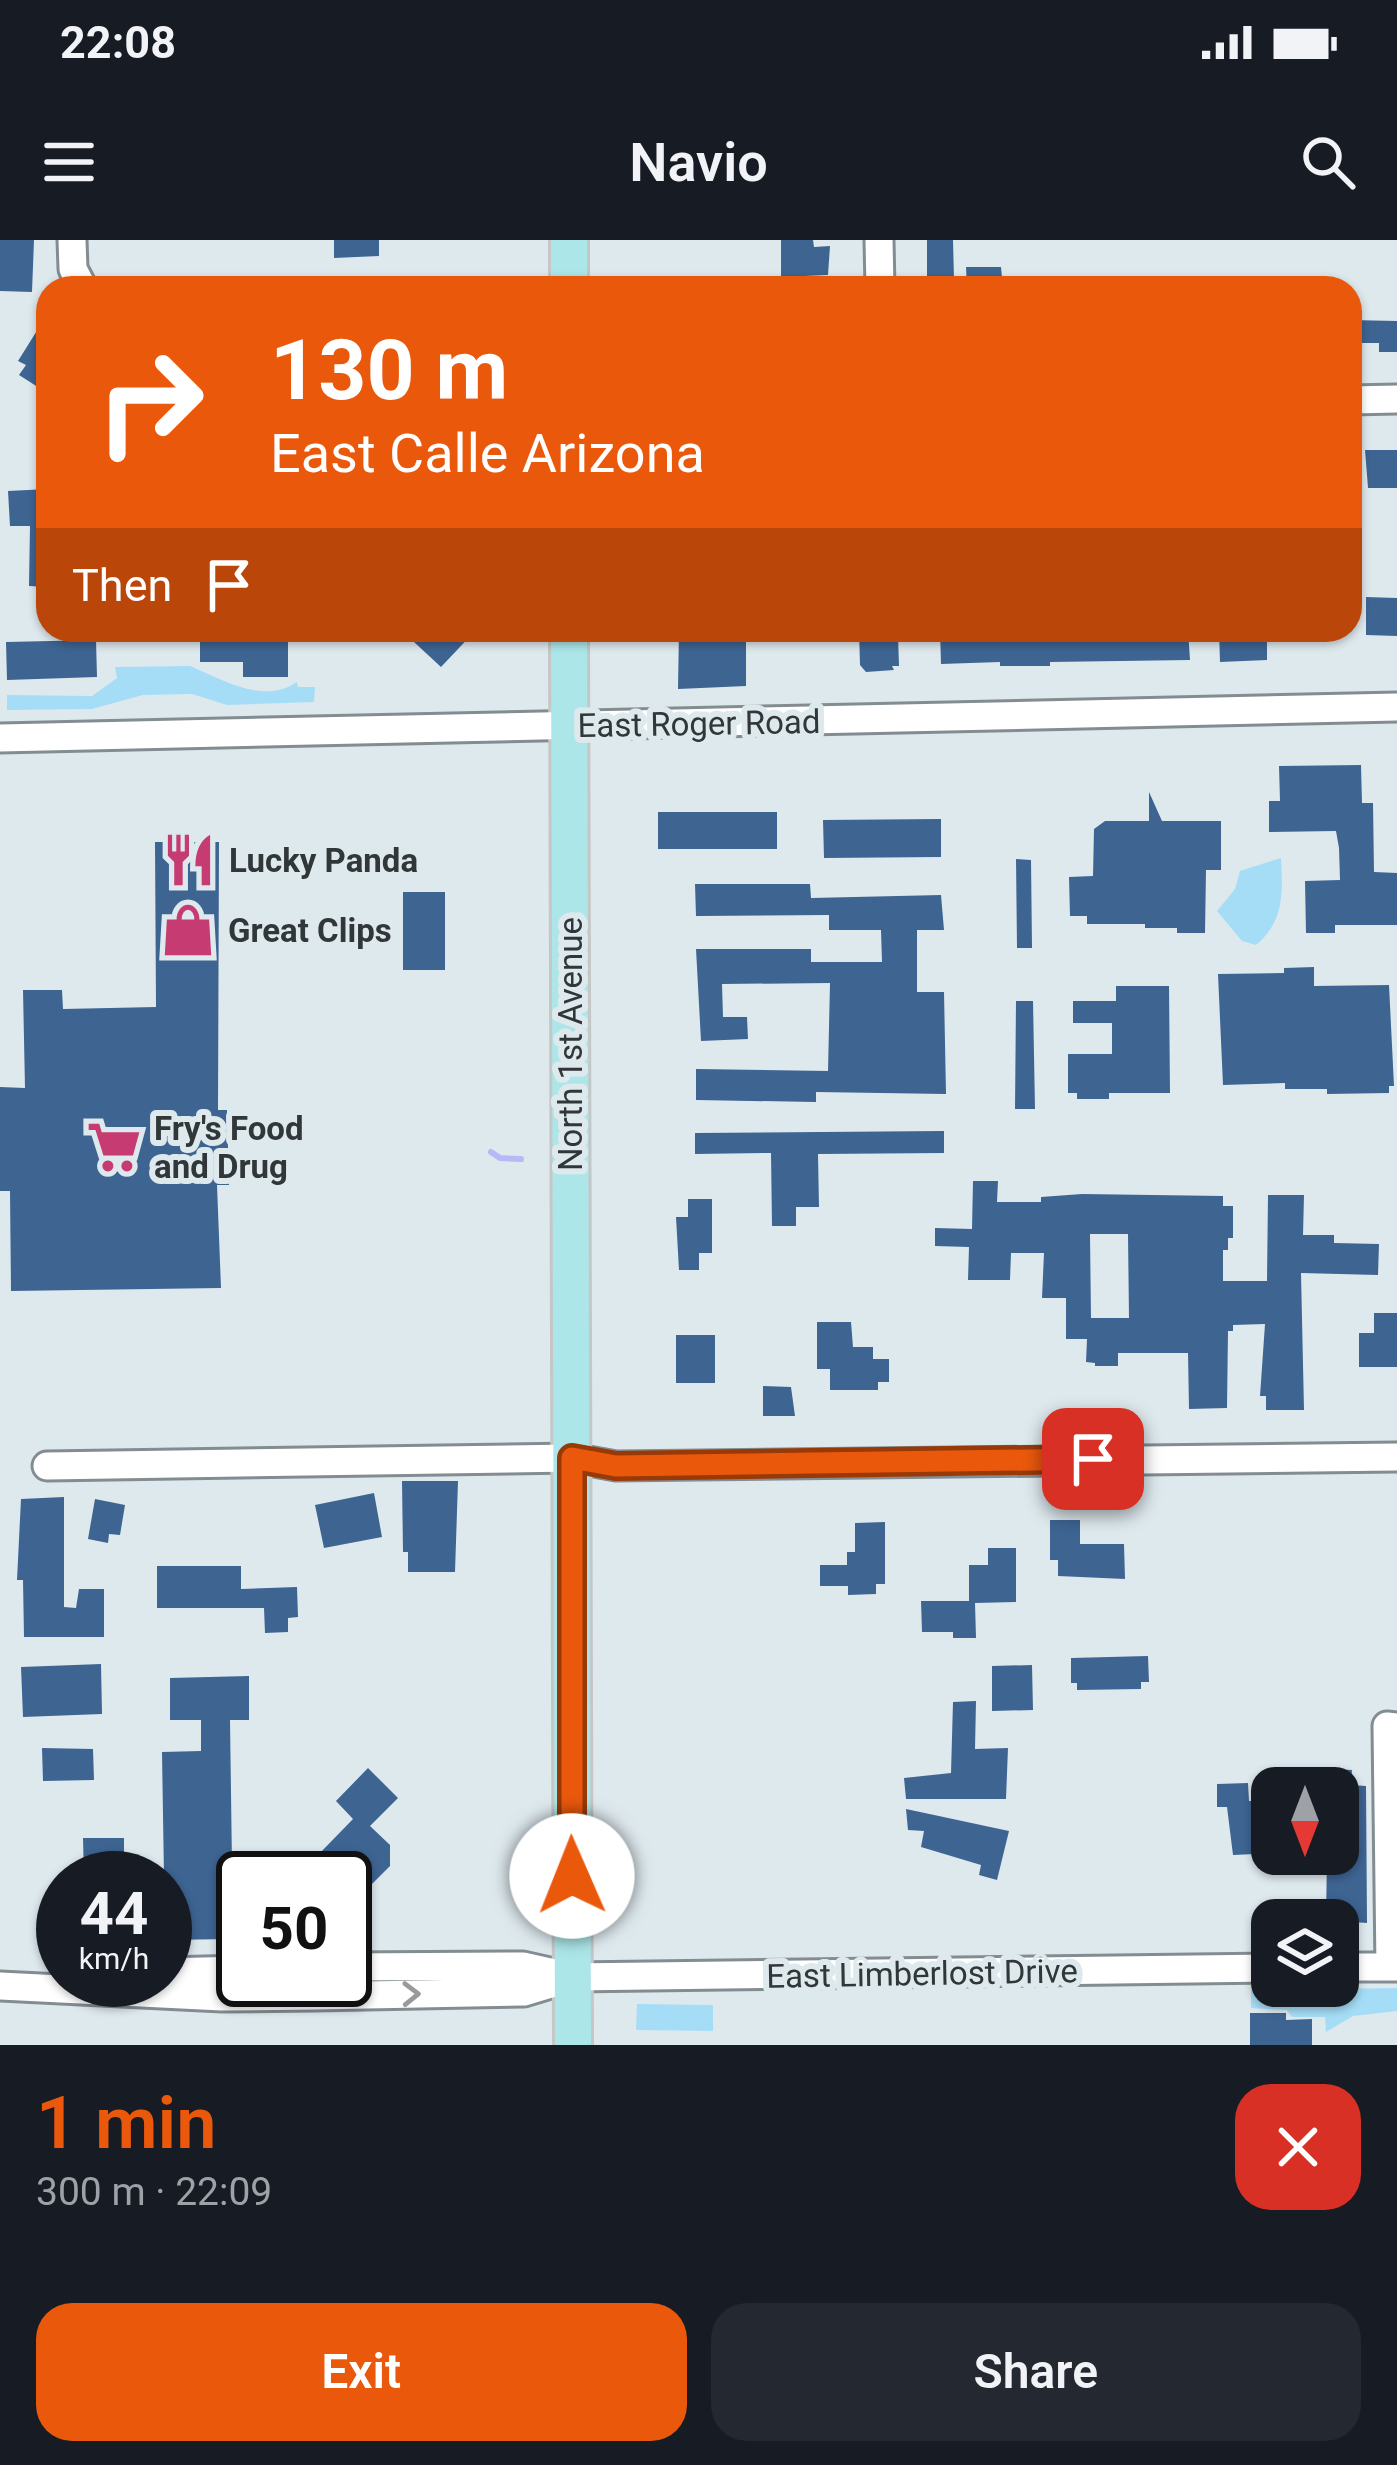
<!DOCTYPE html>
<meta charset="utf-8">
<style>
body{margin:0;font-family:Roboto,sans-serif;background:#242831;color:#f1f3f6;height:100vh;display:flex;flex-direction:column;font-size:45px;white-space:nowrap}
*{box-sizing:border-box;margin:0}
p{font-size:39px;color:#9ea1a6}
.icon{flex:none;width:66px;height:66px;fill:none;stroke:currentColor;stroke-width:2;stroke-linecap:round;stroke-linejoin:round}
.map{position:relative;height:1805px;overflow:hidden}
.drawer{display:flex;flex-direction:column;background:#171b24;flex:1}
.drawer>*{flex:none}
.hud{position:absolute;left:36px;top:36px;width:1326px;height:366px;border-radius:36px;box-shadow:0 3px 9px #0004;background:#ea580c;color:#fff;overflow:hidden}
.needle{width:78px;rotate:180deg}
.controls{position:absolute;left:1251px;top:1527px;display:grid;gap:24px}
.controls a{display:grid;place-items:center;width:108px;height:108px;border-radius:24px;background:#171b24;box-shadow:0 3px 9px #0004;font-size:60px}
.speed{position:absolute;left:36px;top:1611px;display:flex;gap:24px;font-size:60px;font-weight:700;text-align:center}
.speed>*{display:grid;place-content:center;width:156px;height:156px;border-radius:50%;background:#171b24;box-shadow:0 3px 9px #0004;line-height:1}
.speed small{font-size:30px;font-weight:400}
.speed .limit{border:6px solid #111;border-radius:18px;background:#fff;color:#111}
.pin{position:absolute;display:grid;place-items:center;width:102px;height:102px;color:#fff;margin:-51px;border-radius:24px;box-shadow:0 6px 18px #0006}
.me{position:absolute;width:132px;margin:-66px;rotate:359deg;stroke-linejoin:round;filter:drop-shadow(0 0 9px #0008)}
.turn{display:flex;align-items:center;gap:42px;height:252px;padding:0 36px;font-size:54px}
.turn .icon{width:156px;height:156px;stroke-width:2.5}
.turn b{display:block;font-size:84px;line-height:102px}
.then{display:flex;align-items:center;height:114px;padding:0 36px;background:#0003;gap:24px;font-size:45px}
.round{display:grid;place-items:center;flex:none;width:126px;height:126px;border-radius:36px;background:#242831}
.head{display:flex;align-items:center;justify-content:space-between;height:204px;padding:0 36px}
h1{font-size:72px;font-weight:600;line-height:90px;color:#ea580c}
.action{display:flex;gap:24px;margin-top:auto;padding:24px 36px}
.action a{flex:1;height:138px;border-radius:36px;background:#ea580c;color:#fff;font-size:48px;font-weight:600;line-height:138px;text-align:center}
.action a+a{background:#242831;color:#f1f3f6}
.status{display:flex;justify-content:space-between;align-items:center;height:84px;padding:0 60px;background:#171b24;direction:ltr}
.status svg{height:33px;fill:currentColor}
header{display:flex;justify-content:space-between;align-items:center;height:156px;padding:0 36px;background:#171b24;font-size:54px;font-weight:600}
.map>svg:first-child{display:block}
</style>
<div class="status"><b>22:08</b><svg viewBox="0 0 49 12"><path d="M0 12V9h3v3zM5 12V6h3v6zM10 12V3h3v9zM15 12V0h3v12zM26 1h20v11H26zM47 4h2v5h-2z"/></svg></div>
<header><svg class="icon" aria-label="menu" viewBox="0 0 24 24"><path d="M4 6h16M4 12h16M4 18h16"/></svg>Navio<svg class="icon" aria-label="search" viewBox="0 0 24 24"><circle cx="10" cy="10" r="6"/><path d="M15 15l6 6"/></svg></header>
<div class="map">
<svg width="1397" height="1805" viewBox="0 0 1397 1805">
<rect width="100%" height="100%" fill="#dee9ee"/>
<path fill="#a5ddf7" d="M190,426c34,14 73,39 107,16l1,5h17l-1,15 -87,3 -35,-11 -49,1 -51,14 -85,1v-15l85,1 25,-18 -2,-11z
M1281,618c2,35 3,64 -25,87l-14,-4 -25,-30 18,-22 5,-18z
M1397,1748v23l-44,5 -27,16 -1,-15h-33l-5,-7 -36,-2v-18z
M637,1764l76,1v26l-77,-1z"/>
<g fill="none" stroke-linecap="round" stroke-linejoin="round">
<path stroke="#b5baf7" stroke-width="6" d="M491,912l9,6 21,1"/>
</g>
<path fill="#3e6492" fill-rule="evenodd" d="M0,0h34l-2,52 -32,-1z
M334,0h45v16l-45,2z
M781,0h32l1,7 16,-1 -2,29 -47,2z
M927,0h26l1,39 -27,1z
M966,27h35l2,21h-36z
M48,73v65l-7,11 -22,-14 7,-10 -8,-4z
M1350,80l47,1v31h-18v-9h-29z
M1365,210h32v38h-29z
M48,249v98l-19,-1 1,-60h-20l-2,-35z
M1366,357l31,1v38l-31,-1z
M200,390h48v11h40v36h-45v-15h-43z
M401,390h75l-35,37z
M679,390h67v56l-68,3z
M859,390h27v6h12l1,30h-7l2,4 -28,2 -6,-7z
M940,390h248l2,30 -140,2v4h-50v-4l-59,2z
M1219,390h48v30l-47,2z
M96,400l1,37 -90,3 -1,-38z
M1361,525l1,38h11l1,69 23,1v52h-62v8h-29l-1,-52 35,-1 -1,-32 -3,-17 -67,1v-31h11l-1,-35z
M1149,552l13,29h59v49h-15l-1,63h-28v-5h-32v-4h-58v-8h-17l-1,-39 24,-1 1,-47 11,-8h44z
M658,572h119v37h-119z
M941,579v38l-117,1 -1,-38z
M155,602h64l-1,268h9l2,75h-12l4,103 -210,3 -1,-100h-10v-104l25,1 -2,-98h39l1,19 93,-2z
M1016,619l15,1 1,88h-15z
M695,644h115l1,14 130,-3 3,35h-27v62h27l2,102 -130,-2v10l-120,-2v-31l132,2 2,-88 -108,1 1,33h24l1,22 -47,2 -5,-92h115v13h71l-1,-32h-52v-15l-133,1z
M403,652h42v78h-42z
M1314,727v19l75,-1 5,101h-5v7l-62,1v-5h-42v-6l-62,2 -5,-111 66,-1v-5z
M1116,746h53l1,107h-61v6h-32v-6h-9v-39h44v-31h-39v-22h43z
M1016,761h17l2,108h-20z
M944,891v22l-126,1 1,53h-23v19h-24l-1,-73 -76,1v-21z
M973,941h25l-1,21h44v-5l41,-3 141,2v10h10v32h-5v12h-5v31h44l1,-86h36l-1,40h31v8l45,1 -1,31 -77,-2 3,137h-38v-14h-6l5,-72 -32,1v6h-5l-1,77 -38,1 -1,-56h-70v13h-23v-3l-9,-1 1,-23h-21v-41h-24l2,-45h-33l-1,27h-42l1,-33 -34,-1v-18l37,1zM1090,994h38l1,84h-38z
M688,959h24v54h-13v17h-20l-3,-53h12z
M1374,1073h23v54h-38v-34h15z
M817,1082h34l2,25h20v12h16v23h-11v8h-48v-21h-13z
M676,1095h39v48h-39z
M763,1146l28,1 4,29h-32z
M402,1241h56l-3,91h-47v-20h-5z
M374,1253l8,44 -58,11 -9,-43z
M64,1257v110l12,1 3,-19h25v48h-80l-1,-57h-6l4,-81z
M95,1259l30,6 -5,30 -11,-1 -1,9 -20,-4z
M1050,1280h30v24h44l1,35 -67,-3v-16h-8z
M885,1282v62h-9v10l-28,1v-9h-28v-21h27v-13h8v-29z
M988,1308h28v54l-41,1 1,35h-23v-6h-31l-1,-31h48v-36h19z
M157,1326h84v23l56,-2 1,30 -10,1v14l-23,1 -1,-25h-107z
M1148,1416l1,26h-8v7l-64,1v-7h-6v-25z
M101,1424l1,50 -79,3 -2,-50z
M1032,1425l1,45 -41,1v-45z
M249,1436v44h-19l3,219 -68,1 -3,-188 39,-1v-31h-31v-42z
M976,1461l-1,48 33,-1 -2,51h-100l-2,-21 47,-5 2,-71z
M42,1508l51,1 1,31 -51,1z
M368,1528l30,30 -28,28 20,19v21l-30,30 -42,-41 35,-36 -17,-18z
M1334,1529l18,1 -1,15 15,1 1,137 -41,-3 1,-66h11v-66h-5z
M1248,1543l1,18h17l6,60 -17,-7 -22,1 -6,-48h-10v-23z
M906,1569l103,22 -12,49 -18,-5 2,-10 -60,-18 3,-16 -16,-1z
M83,1598h41v40h-40z
M1250,1773h36v7l26,-1v26h-62z"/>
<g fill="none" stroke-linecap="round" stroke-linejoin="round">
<defs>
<path id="minor" d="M72,0l1,29 10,19
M879,0l1,48
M1350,160l47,-1
M0,498l1397,-31
M47,1226l525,-8 44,8 781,-9
M345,1727l178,-1 49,11 700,-9
M1338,1727h59
M1390,1727l-3,-241 10,1
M165,1732l78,-2
M0,1746l222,11 93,-1 209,-4 46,-14"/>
<path id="major" d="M569,0v48
M569,390l4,1415"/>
</defs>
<use href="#minor" stroke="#828c91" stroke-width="33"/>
<use href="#major" stroke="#c5c7c7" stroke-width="42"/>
<use href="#minor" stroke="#fff" stroke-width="27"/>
<use href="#major" stroke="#ace6e9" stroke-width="36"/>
</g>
<defs><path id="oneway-chevron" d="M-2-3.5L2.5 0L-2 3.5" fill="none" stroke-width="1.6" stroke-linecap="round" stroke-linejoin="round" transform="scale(3)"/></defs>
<use stroke="#989a9c" href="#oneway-chevron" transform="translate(411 1754) rotate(-1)"/>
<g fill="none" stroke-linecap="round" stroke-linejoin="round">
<defs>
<path id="route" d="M572,1636v-418l44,8 477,-7"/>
</defs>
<use href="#route" stroke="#983908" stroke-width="30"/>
<use href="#route" stroke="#ea580c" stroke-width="21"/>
</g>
<defs>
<symbol id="restaurant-bare" viewBox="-9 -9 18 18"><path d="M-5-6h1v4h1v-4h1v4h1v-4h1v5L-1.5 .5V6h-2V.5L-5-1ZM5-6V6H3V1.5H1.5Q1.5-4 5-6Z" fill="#c63b72" stroke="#dee9ee" stroke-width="2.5" paint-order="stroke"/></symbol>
<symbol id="shop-bare" viewBox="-9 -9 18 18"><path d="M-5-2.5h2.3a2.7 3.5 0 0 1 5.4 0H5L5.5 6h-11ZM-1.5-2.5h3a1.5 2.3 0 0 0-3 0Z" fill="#c63b72" stroke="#dee9ee" stroke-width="2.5" paint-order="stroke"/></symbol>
<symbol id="supermarket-bare" viewBox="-9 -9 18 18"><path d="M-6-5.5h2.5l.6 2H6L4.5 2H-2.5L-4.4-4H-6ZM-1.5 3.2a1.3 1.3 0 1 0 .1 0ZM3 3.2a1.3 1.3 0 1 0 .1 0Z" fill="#c63b72" stroke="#dee9ee" stroke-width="2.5" paint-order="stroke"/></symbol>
</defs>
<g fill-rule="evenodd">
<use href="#restaurant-bare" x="151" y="582" width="76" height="76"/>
<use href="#shop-bare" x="150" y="652" width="76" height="76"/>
<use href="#supermarket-bare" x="76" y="869" width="76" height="76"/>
</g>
<g text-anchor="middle" stroke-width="12" stroke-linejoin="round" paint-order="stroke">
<g font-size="33" fill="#313638" stroke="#dee9ee">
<text transform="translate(699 483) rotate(-1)" y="12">East Roger Road</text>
<text transform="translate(570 804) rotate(-90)" y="12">North 1st Avenue</text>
<text transform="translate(922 1733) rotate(-1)" y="12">East Limberlost Drive</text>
</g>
<g font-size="33" font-weight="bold" fill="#313638" stroke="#dee9ee" text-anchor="start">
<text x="229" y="632">Lucky Panda</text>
<text x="228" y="702">Great Clips</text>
<text x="154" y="900">Fry's Food<tspan x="154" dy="38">and Drug</tspan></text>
</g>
</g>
</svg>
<div class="controls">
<a><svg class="needle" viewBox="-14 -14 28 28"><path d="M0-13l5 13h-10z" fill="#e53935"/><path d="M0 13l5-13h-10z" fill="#9ea1a6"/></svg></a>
<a><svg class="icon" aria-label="layers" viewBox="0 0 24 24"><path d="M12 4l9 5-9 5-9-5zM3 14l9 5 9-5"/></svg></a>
</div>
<div class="speed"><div>44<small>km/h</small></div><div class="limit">50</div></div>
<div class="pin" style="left:1093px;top:1219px;background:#d93025"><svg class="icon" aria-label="arrive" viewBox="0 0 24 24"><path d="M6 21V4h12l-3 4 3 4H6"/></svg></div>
<svg class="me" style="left:572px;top:1636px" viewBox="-20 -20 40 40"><circle r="19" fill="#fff"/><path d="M0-13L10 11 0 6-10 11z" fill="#ea580c"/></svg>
<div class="hud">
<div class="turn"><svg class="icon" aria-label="right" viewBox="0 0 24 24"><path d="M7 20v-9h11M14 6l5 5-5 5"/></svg><div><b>130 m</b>East Calle Arizona</div></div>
<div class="then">Then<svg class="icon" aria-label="arrive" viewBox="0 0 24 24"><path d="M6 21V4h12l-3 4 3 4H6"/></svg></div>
</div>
</div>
<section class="drawer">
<div class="head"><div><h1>1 min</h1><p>300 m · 22:09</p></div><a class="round" style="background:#d93025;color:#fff"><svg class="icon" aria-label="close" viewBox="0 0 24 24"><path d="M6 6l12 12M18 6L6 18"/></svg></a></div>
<div class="action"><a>Exit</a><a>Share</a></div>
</section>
